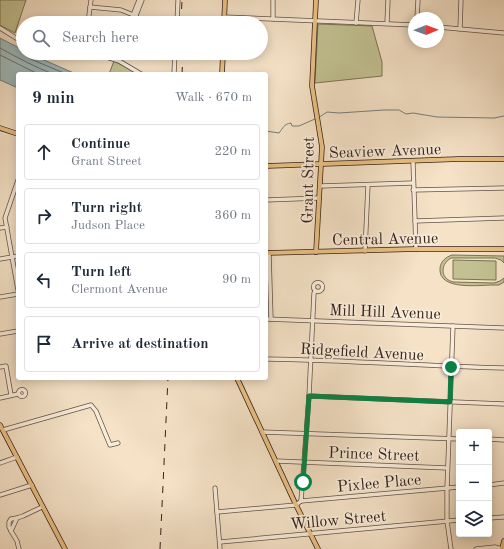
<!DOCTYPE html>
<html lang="en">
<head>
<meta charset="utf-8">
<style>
	body { margin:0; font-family:"Old Standard TT",serif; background:#f6f6f7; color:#1f2937 }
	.controls { position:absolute; right:12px; bottom:12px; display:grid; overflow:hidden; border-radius:4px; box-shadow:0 2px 10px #0003 }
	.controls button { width:36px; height:36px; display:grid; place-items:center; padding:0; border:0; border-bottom:1px solid #e0e1e3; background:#fff; color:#1f2937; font:20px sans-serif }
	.compass { position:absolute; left:408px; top:12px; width:36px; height:36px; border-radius:50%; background:#fff; box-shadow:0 2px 10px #0003; rotate:89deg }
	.stop { position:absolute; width:12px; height:12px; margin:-9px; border:3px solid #0b8043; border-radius:50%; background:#fff }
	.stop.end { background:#0b8043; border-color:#fff; box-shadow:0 1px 4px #0008 }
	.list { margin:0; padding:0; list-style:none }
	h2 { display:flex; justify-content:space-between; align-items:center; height:52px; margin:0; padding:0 16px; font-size:17px }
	h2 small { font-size:13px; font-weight:400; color:#747a83 }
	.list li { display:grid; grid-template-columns:26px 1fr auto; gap:12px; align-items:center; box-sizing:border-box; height:56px; margin:0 8px 8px; padding:0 8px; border:1px solid #e0e1e3; border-radius:4px }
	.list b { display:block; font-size:15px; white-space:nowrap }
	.list p { margin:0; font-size:13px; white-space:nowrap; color:#747a83 }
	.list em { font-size:13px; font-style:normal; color:#747a83 }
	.icon { flex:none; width:22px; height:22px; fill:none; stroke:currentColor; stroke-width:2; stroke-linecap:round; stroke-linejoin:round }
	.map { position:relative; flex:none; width:504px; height:549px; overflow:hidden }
	.search { position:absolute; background:#fff; box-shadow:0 2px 10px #0003; left:16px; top:16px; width:252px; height:44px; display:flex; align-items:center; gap:10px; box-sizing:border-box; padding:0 14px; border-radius:22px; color:#747a83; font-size:15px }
	.panel { position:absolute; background:#fff; box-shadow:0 2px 10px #0003; left:16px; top:72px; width:252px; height:308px; border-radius:4px }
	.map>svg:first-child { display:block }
	.green { fill:#c2c191; stroke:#7c7254 }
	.water { fill:#9fbcbe; stroke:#757e7b }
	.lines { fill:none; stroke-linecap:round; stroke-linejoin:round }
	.shore { stroke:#6b6f6a; stroke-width:1 }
	.stream { stroke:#757e7b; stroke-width:1 }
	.minor-casing { stroke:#665243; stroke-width:5 }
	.major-casing { stroke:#372217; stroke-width:5.5 }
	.minor { stroke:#f8ecdb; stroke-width:3.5 }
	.major { stroke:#eac184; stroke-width:4 }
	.rail { stroke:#372217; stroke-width:1; stroke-dasharray:7 7; stroke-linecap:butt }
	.route { stroke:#0b8043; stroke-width:5 }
	.labels { text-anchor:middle; stroke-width:3.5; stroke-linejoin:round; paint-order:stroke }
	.street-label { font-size:16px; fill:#372217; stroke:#f8ecdb }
</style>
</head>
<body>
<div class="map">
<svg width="504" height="549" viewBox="0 0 504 549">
	<rect width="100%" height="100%" fill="#f5e2c7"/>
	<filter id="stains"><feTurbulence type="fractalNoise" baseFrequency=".005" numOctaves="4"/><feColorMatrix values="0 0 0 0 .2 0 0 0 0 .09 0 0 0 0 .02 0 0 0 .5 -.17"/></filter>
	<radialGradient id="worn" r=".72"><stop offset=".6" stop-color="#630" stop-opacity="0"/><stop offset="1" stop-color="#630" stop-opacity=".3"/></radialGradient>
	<g class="green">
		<polygon points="0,0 26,0 15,33 0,25"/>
		<polygon points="318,24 372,26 382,62 382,76 315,83"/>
		<polygon points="114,61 139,74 109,74"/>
		<path d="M452 255 504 256V263L501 260 495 258H451C439 265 441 280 454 282L494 283 500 281 504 278V282L499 285H494C479 285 438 291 440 268 441 261 446 257 452 255Z"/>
		<polygon points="453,260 496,261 496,280 453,279"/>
	</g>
	<polygon class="water" points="0,38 23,50 23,53 28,53 76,74 18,74 18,88 0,80"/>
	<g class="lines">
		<g class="shore">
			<path d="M0 48C18 58 35 67 53 74"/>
			<polyline points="25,53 29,58 33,60 66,74"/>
			<polyline points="0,55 38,74"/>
		</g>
		<g class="stream">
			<polyline points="318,118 327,112 339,113 384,110 399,110 406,114 413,113 437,117 494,118 504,116"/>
			<path d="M266 131 279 133C283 128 284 124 291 123L292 126H299L315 119"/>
		</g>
		<g class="minor-casing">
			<g id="minor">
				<polyline points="90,7 121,10 136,16"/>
				<polyline points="224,17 414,25"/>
				<polyline points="417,18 418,0"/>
				<polyline points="273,19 273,0"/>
				<polyline points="88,23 91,0"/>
				<polyline points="130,23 139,0"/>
				<polyline points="133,23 142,0"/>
				<polyline points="177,23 178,0"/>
				<polyline points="356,23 358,0"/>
				<polyline points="387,23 388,0"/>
				<polyline points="438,27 504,33"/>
				<polyline points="0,28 16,38 23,40"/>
				<polyline points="460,29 461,0"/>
				<polyline points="94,53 119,61 141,74"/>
				<polyline points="117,60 120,53"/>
				<polyline points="174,74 175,53"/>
				<polyline points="413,162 416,249"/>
				<polyline points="18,180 5,218 18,290"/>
				<polyline points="320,186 413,183"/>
				<polyline points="413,190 504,188"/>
				<polyline points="266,200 319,198"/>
				<polyline points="415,221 504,218"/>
				<polyline points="0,228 7,227"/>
				<polyline points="365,251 368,185"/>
				<polyline points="269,253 271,319"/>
				<polyline points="0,259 18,256"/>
				<circle cx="318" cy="287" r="4.5"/>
				<polyline points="0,297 18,294"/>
				<polyline points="266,319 504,328"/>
				<polyline points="0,334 18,331"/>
				<path d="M266 359C345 360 425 366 504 368"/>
				<polyline points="0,367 6,366 11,395"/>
				<circle cx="22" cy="393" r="3.5"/>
				<polyline points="309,396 504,404"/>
				<polyline points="0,398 18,394"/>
				<polyline points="3,430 91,405 96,411 110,445 118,443"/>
				<polyline points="262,432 459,439"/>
				<polyline points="489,439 504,440"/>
				<polyline points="276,461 447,468"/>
				<polyline points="0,463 17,457"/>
				<polyline points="489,485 504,483"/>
				<polyline points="215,488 220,549"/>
				<polyline points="0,495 32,485"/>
				<polyline points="301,501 459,487"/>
				<polyline points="217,512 296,505 301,501 309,396 314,293 316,291"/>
				<polyline points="489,518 504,517"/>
				<polyline points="11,531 9,527 9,522 11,519 17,518"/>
				<polyline points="220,542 459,520"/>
				<polyline points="19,549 17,541 11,531 17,518 23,516 42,507"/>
				<polyline points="451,549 447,521 447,489 453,326"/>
				<polyline points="476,549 495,547 502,549"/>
			</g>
		</g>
		<g class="major-casing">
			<g id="major">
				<polyline points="316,0 312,86 322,147 316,252"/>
				<polyline points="224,23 225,0"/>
				<polyline points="222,74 223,53"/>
				<polyline points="0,128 18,134"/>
				<polyline points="266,166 459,159 504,159"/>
				<polyline points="266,253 416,249 504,249"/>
				<polyline points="237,378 296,505 318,549"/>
				<polyline points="0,425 65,549"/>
				<polyline points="502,549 504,541"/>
			</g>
		</g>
		<use href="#minor" class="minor"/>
		<use href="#major" class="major"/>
		<g class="rail">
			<polyline points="181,23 182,0"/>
			<polyline points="182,74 183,53"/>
			<polyline points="160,549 168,378"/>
		</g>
	</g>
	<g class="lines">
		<polyline class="route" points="303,482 309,396 450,402 451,367"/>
	</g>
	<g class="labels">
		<g class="street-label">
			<text transform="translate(385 150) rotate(-2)" y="6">Seaview Avenue</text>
			<text transform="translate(307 180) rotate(-89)" y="6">Grant Street</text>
			<text transform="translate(385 238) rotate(-1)" y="6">Central Avenue</text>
			<text transform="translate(385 311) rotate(2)" y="6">Mill Hill Avenue</text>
			<text transform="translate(362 351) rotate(3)" y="6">Ridgefield Avenue</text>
			<text transform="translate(374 453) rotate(2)" y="6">Prince Street</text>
			<text transform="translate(379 482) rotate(-5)" y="6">Pixlee Place</text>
			<text transform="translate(338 519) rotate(-5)" y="6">Willow Street</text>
		</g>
	</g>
	<rect width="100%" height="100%" filter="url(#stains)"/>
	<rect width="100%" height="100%" fill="url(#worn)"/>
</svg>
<div class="controls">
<button>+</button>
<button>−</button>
<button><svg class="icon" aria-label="layers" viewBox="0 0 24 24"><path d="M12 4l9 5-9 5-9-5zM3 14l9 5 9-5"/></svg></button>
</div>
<svg class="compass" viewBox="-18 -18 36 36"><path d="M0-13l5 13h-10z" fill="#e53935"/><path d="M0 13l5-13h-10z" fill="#747a83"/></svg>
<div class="stop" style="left:303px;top:482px"></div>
<div class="stop end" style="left:451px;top:367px"></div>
<div class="search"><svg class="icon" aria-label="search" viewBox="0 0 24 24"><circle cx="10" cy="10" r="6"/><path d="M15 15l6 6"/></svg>Search here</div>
<section class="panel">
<h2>9 min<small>Walk · 670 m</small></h2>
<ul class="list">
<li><svg class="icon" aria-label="ahead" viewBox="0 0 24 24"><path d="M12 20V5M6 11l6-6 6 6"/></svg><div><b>Continue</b><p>Grant Street</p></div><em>220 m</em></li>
<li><svg class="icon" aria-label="right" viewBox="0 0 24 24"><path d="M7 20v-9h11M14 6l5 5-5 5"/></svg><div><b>Turn right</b><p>Judson Place</p></div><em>360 m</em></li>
<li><svg class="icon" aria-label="left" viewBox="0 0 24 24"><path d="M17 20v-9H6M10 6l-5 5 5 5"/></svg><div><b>Turn left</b><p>Clermont Avenue</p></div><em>90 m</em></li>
<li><svg class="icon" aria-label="arrive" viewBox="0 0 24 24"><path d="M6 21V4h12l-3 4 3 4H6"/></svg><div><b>Arrive at destination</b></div></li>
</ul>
</section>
</div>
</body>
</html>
